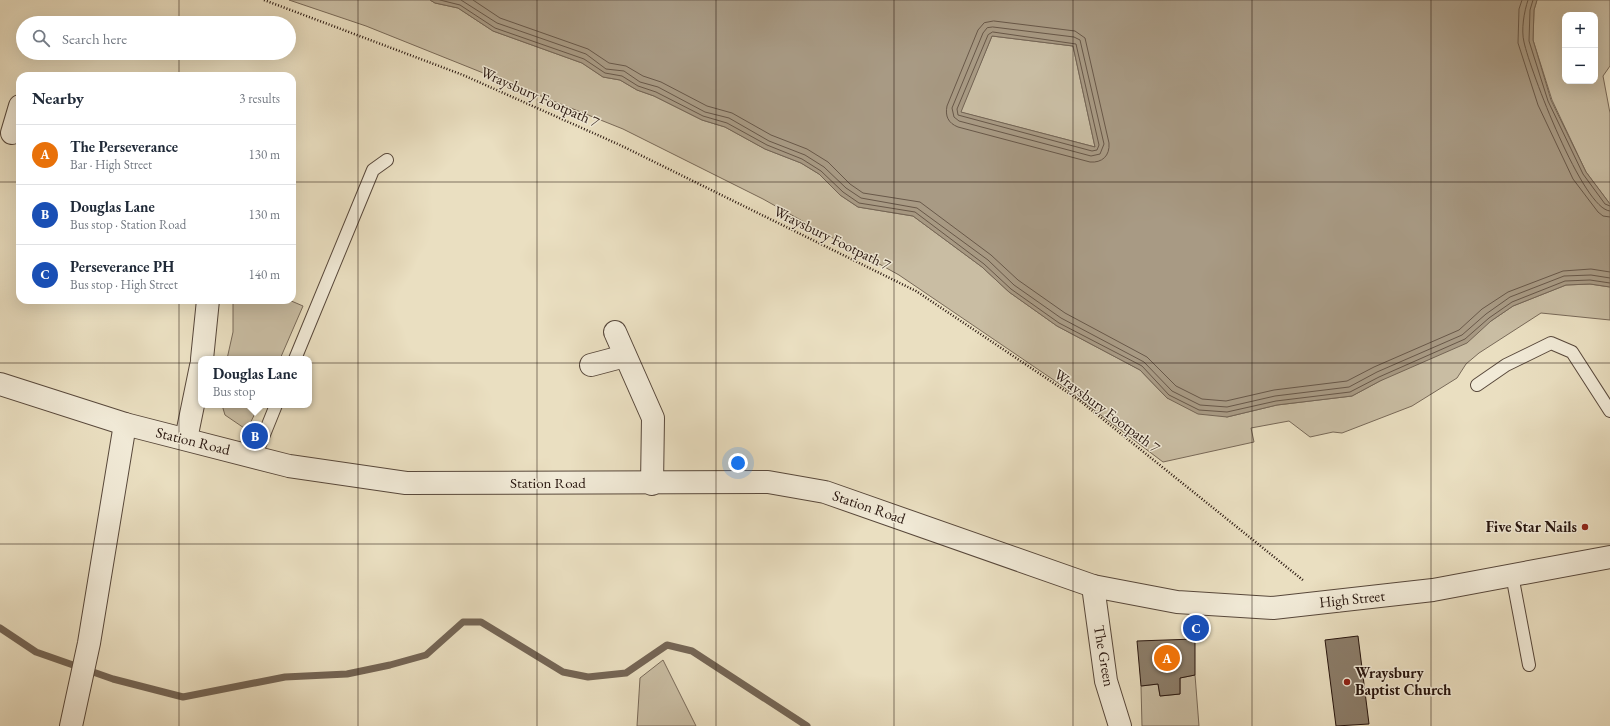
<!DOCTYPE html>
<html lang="en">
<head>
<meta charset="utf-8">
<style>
	body { margin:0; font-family:"EB Garamond",serif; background:#f6f6f7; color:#1f2937 }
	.controls { position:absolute; right:12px; top:12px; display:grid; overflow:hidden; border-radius:8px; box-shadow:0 4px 16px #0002 }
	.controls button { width:36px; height:36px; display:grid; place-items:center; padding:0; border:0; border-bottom:1px solid #e0e1e3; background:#fff; color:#1f2937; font:20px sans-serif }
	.you { position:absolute; left:738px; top:463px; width:14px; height:14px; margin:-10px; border:3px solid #fff; border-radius:50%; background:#1a73e8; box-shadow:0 0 0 6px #1a73e833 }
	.badge { display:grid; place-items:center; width:26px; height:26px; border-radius:50%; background:#7c3aed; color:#fff; font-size:13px; font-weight:700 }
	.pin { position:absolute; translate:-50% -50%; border:2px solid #fff; box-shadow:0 1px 4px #0006 }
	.popup { position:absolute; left:198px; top:356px; width:114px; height:52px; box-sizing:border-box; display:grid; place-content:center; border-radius:8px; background:#fff; filter:drop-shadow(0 1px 3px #0005); font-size:13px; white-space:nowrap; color:#747a83 }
	.popup b { font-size:15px; color:#1f2937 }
	.popup::after { content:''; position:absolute; left:50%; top:100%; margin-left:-8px; border:8px solid transparent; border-top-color:#fff }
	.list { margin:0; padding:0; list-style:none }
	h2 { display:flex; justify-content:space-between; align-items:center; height:52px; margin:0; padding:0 16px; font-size:17px }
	h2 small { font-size:13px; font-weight:400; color:#747a83 }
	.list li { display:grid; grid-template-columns:26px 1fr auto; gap:12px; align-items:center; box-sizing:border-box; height:60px; padding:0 16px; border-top:1px solid #e0e1e3 }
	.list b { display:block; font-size:15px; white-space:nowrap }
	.list p { margin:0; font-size:13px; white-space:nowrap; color:#747a83 }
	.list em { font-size:13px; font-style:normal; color:#747a83 }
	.icon { flex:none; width:22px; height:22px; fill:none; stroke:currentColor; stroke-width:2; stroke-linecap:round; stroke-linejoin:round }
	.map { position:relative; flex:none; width:1610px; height:726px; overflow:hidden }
	.search { position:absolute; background:#fff; box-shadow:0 4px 16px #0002; left:16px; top:16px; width:280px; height:44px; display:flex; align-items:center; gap:10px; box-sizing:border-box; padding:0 14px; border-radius:22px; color:#747a83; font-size:15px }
	.panel { position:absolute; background:#fff; box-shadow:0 4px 16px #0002; left:16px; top:72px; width:280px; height:232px; border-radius:12px }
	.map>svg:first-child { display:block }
	.green { fill:#c9bda3; stroke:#786958; fill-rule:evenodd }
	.water { fill:#a89a84; stroke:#746555; fill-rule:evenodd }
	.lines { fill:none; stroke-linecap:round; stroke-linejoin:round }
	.shore { stroke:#685849; stroke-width:1 }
	.stream { stroke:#746555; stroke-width:7 }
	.building { fill:#8c7e6b; stroke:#27150e }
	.service-casing { stroke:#58483b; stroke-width:14 }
	.minor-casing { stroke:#58483b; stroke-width:24 }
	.tertiary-casing { stroke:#58483b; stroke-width:24 }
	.path { stroke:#27150e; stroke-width:2.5; stroke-dasharray:1 2; stroke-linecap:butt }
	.service { stroke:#f1ead7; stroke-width:12 }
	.minor { stroke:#f1ead7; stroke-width:22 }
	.tertiary { stroke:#f1ead7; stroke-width:22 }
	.grid { fill:none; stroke:#27150e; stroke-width:1; stroke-opacity:0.55 }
	.poi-dot { fill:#8f2418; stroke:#f1ead7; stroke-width:1.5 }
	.labels { text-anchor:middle; stroke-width:3; stroke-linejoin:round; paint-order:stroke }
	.street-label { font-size:15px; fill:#27150e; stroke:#f1ead7 }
	.poi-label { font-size:15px; font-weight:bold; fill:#27150e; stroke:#f1ead7; text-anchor:end }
</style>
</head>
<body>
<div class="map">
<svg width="1610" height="726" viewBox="0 0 1610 726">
	<rect width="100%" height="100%" fill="#eadfc1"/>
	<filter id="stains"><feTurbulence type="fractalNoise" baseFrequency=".005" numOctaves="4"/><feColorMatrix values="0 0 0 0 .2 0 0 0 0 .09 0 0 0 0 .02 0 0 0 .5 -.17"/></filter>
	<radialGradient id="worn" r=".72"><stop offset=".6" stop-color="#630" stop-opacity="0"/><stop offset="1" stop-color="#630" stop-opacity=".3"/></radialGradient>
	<g class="green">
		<polygon points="289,0 430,0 435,3 458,8 493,31 582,63 603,77 620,80 637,90 654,96 702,120 725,127 765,149 801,163 819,174 840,195 858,207 913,216 982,267 1009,292 1057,326 1140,370 1167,398 1227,417 1277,405 1352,396 1491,321 1513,306 1566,285 1590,284 1610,287 1610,320 1541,313 1479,353 1466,364 1457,378 1412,406 1342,433 1333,432 1310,437 1289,421 1251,428 1254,442 1163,462 1061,385 899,275 763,199 623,129 366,26"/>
		<path d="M1537 0H1610V66L1603 76 1610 113V204L1586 172 1552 100 1533 40 1534 10ZM1565 15H1595V81H1565Z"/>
		<polygon points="992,36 1073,46 1095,147 960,112"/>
		<polygon points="233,300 289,300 303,306 280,359 227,359 233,332"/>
		<polygon points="222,405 259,405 247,430 225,415"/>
		<polygon points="663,660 696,726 637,726 640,678"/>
		<polygon points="1195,675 1199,726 1142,726 1141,686 1158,684 1160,696 1180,694 1180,678"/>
	</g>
	<path class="water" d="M430 0H1537L1534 10 1533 40 1551 100 1586 172 1610 204V287L1590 284 1566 285 1513 306 1491 321 1467 343 1380 381 1352 396 1277 405 1227 417 1198 414 1167 398 1140 370 1057 326 1009 292 982 267 913 216 858 207 840 195 819 174 801 163 765 149 725 127 702 120 654 96 637 90 620 80 603 77 582 63 493 31 458 8 435 3ZM992 36 1073 46 1095 147 961 112Z"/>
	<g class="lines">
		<g class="shore">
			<polyline points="440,0 460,5 495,28 584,59 605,73 622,76 638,86 656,92 703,116 727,123 767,145 802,159 821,171 843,192 859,203 915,212 984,264 1011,289 1059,323 1142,366 1169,395 1199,410 1227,412 1276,401 1350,392 1379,377 1465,339 1489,318 1512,302 1565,281 1590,280 1610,283"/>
			<polyline points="461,0 497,23 586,54 606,69 624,71 640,82 658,87 705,112 729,118 769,141 805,155 824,167 846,188 861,198 917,208 988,260 1014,285 1061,318 1144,362 1172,391 1200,405 1227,407 1275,396 1349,387 1377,372 1462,335 1486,314 1510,297 1564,276 1591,275 1610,278"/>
			<polyline points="473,0 500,18 588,49 609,63 626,66 643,76 661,82 707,106 732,113 771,135 807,149 828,162 850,184 863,193 920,202 991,255 1018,280 1065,313 1147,357 1176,386 1202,399 1226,401 1274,390 1347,381 1374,367 1459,330 1482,309 1508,292 1563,271 1591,269 1610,272"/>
			<polyline points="1522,0 1519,9 1518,43 1538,105 1573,179 1598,212 1603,216 1610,217"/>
			<path d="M1528 0C1524 12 1521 30 1524 42 1530 70 1583 210 1610 211"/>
			<polyline points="1533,0 1530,10 1529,41 1548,101 1583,174 1605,204 1610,206"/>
			<path d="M994 21 1075 31 1085 38 1109 143C1110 156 1102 163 1090 162L958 127C948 123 945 116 947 106L978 30 984 23Z"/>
			<polygon points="993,27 1074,37 1080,40 1104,144 1100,154 1091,156 959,121 954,117 952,108 983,33 987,28"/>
			<polygon points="993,32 1076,44 1099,145 1097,150 1092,151 958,115 957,109 988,35"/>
		</g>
		<polyline class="stream" points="0,628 36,652 113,679 183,697 285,677 347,674 390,665 426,655 463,622 481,622 563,672 588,677 626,673 667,645 692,651 807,726"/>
	</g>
	<g class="building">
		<polygon points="1358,636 1369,724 1336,726 1325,640"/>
		<polygon points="1195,639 1195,675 1180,678 1180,694 1160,696 1158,684 1141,686 1137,641"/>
	</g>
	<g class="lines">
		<g class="service-casing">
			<g id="service">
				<polyline points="295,359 373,170 387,160"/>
				<polyline points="1477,385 1506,365 1551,343 1572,352 1610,411"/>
				<polyline points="255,457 276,405"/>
				<polyline points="1512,575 1529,665"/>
			</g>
		</g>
		<g class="minor-casing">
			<g id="minor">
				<polyline points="12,133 20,106"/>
				<polyline points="615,332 653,418 652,484"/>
				<polyline points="202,359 208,300"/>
				<polyline points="591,365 625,356"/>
				<polyline points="186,439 201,366"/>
				<polyline points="1093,586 1106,681 1120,726"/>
				<polyline points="71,726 89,643 125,424"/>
			</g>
		</g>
		<g class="tertiary-casing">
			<polyline id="tertiary" points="0,384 125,424 289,466 406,483 768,482 825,492 1093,586 1177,602 1273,608 1433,590 1610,557"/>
		</g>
		<polyline class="path" points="264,0 463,75 620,145 916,291 1079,400 1304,581"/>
		<use href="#service" class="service"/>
		<use href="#minor" class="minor"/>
		<use href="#tertiary" class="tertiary"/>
	</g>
	<path class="grid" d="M179 0V23M358 0V726M537 0V726M716 0V726M894 0V726M1073 0V726M1252 0V726M1431 0V726M179 53V76M0 182H20M292 182H1610M179 300V726M0 363H1610M0 544H1610"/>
	<g class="poi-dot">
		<circle cx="1585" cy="527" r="4"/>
		<circle cx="1347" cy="682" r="4"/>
	</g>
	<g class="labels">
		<g class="street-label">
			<text transform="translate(540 97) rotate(24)" y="5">Wraysbury Footpath 7</text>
			<text transform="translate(832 238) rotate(26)" y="5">Wraysbury Footpath 7</text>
			<text transform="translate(1107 411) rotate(37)" y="5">Wraysbury Footpath 7</text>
			<text transform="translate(193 441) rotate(14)" y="5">Station Road</text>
			<text x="548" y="488">Station Road</text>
			<text transform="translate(869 507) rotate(19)" y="5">Station Road</text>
			<text transform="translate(1352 599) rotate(-6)" y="5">High Street</text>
			<text transform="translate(1104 656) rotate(80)" y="5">The Green</text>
		</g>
		<g class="poi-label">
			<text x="1577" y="532">Five Star Nails</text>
			<text x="1355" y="678" text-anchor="start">Wraysbury<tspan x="1355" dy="17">Baptist Church</tspan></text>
		</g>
	</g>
	<rect width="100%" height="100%" filter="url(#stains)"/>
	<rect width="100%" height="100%" fill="url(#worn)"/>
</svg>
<div class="controls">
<button>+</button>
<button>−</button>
</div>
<div class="you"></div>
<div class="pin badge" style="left:1167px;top:658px;background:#e8710a">A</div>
<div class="pin badge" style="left:255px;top:436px;background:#1a4fb4">B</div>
<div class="popup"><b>Douglas Lane</b>Bus stop</div>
<div class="pin badge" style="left:1196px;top:628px;background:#1a4fb4">C</div>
<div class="search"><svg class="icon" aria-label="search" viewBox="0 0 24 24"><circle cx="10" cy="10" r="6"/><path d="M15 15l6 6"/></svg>Search here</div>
<section class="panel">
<h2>Nearby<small>3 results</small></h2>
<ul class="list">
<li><span class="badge" style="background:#e8710a">A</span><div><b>The Perseverance</b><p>Bar · High Street</p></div><em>130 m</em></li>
<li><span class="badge" style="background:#1a4fb4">B</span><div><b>Douglas Lane</b><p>Bus stop · Station Road</p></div><em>130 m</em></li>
<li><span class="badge" style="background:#1a4fb4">C</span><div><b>Perseverance PH</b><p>Bus stop · High Street</p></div><em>140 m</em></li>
</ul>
</section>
</div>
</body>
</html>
